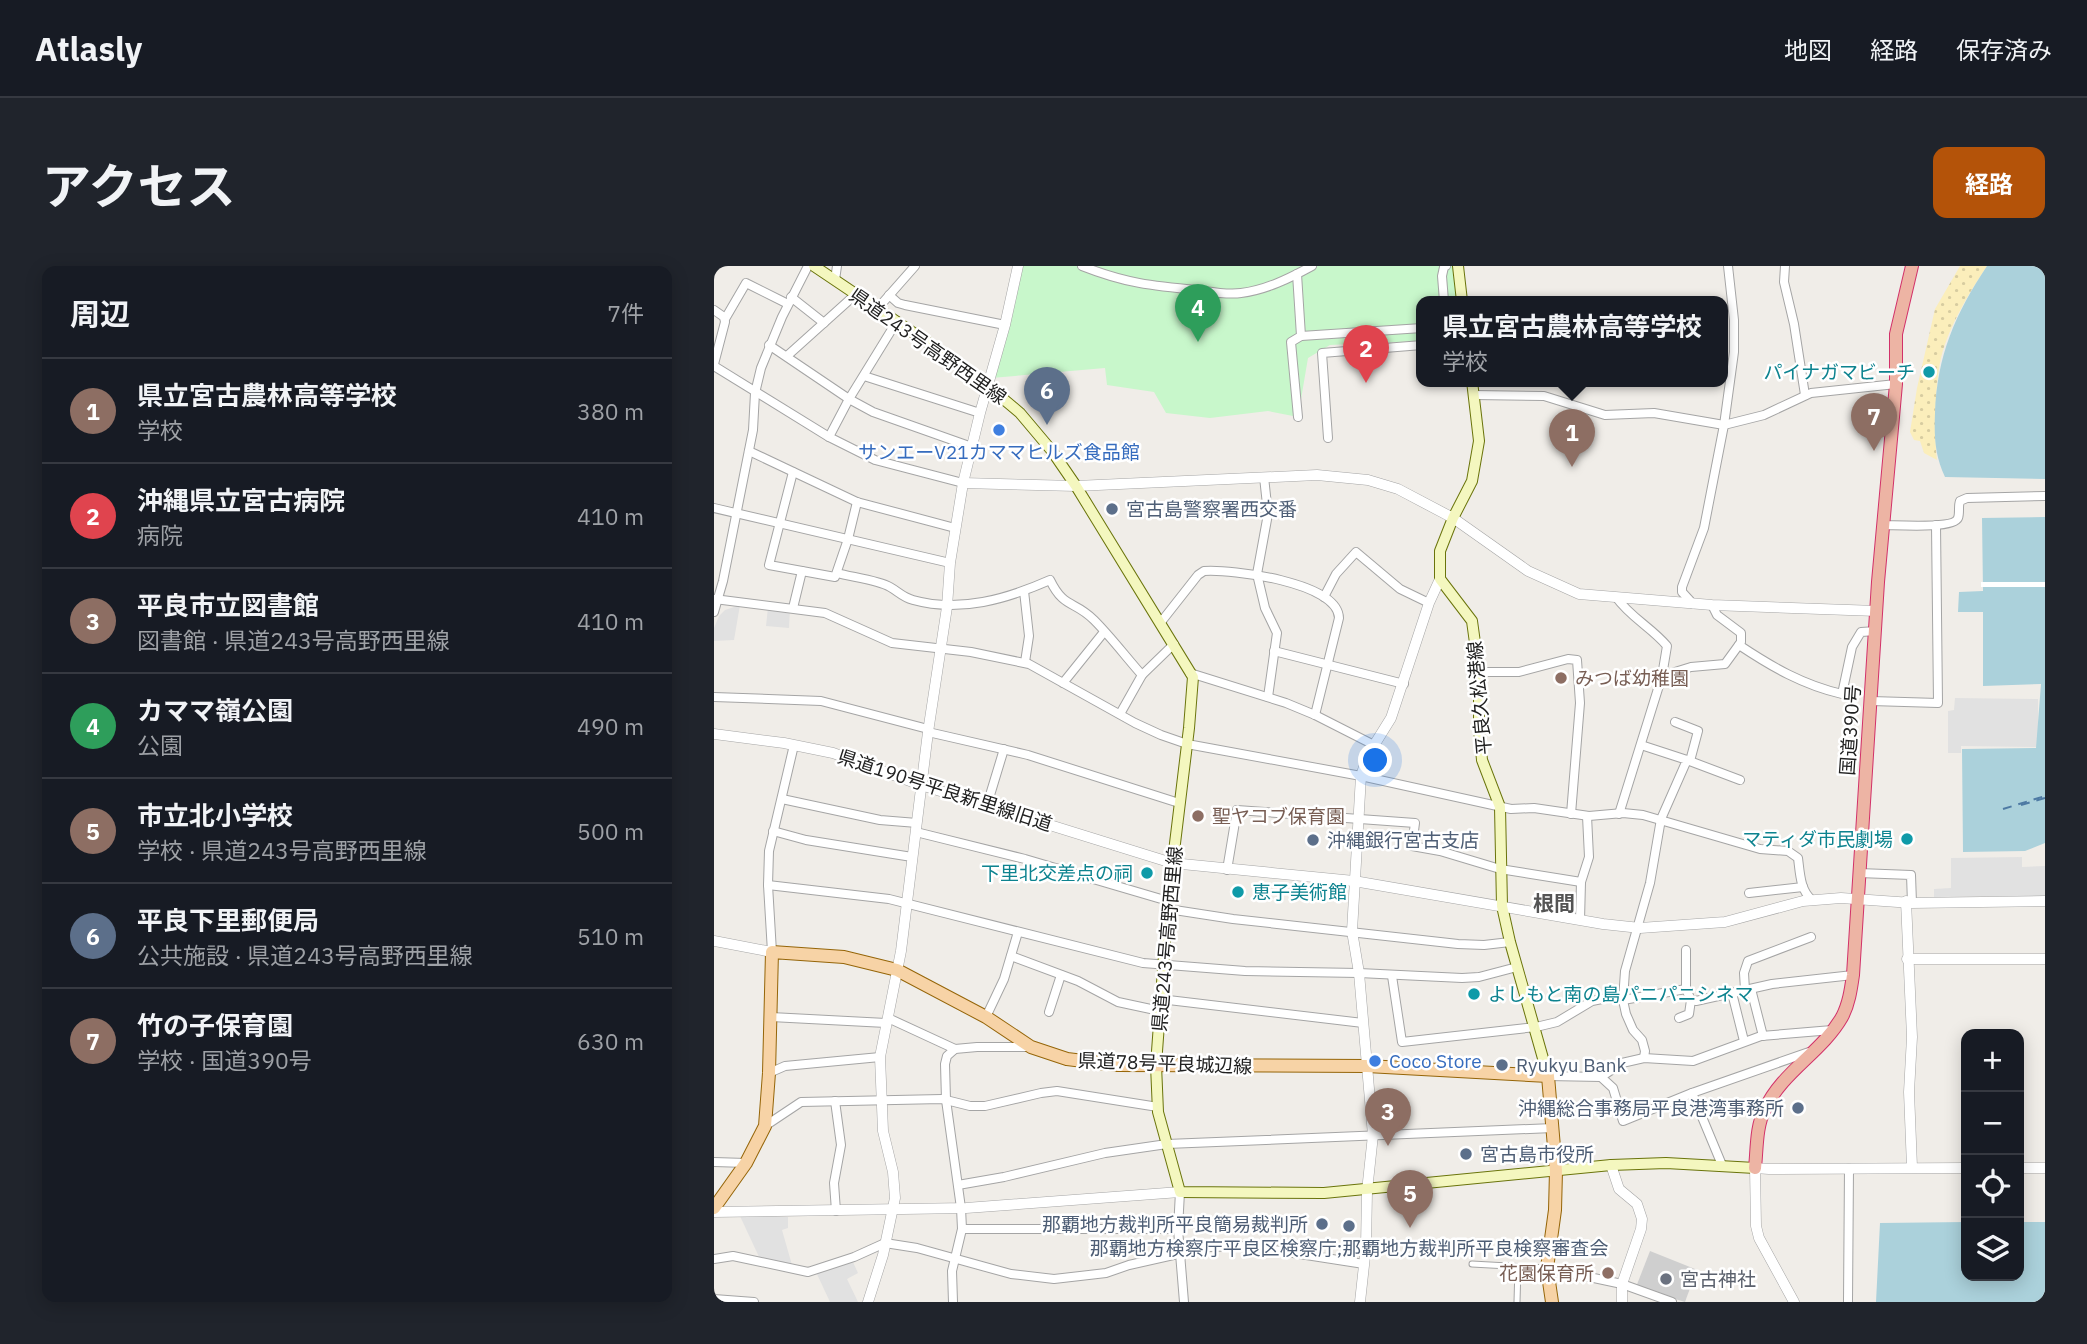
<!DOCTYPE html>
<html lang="ja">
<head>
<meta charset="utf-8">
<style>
	body { margin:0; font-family:"IBM Plex Sans","Noto Sans JP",sans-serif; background:#20242c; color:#f1f3f6 }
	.controls { position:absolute; right:21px; bottom:21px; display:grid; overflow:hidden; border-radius:14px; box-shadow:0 4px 18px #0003 }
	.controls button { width:63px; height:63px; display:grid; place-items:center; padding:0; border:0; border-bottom:2px solid #363941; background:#171b24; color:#f1f3f6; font:35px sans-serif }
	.you { position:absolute; left:662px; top:495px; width:24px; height:24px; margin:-18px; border:5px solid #fff; border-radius:50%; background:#1a73e8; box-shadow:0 0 0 10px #1a73e833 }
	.badge { display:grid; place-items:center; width:46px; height:46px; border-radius:50%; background:#b45309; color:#fff; font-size:23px; font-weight:700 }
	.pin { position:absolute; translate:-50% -58px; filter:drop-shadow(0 2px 4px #0008) }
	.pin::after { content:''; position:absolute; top:37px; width:24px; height:21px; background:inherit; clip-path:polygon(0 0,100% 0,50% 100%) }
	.popup { position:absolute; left:702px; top:30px; width:312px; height:91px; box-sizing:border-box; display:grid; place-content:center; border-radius:14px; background:#171b24; filter:drop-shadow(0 2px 5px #0005); font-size:23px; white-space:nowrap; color:#9ea1a6 }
	.popup b { font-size:26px; color:#f1f3f6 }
	.popup::after { content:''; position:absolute; left:50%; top:100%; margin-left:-14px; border:14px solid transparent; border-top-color:#171b24 }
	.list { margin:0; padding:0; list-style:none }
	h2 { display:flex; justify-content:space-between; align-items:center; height:91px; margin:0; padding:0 28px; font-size:30px }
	h2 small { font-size:23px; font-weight:400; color:#9ea1a6 }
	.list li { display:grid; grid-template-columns:46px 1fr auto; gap:21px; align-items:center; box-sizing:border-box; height:105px; padding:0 28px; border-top:2px solid #363941 }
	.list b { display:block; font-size:26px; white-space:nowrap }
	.list p { margin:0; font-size:23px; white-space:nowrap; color:#9ea1a6 }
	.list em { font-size:23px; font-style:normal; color:#9ea1a6 }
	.icon { flex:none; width:38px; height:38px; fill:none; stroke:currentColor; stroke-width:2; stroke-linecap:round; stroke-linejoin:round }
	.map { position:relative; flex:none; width:1331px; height:1036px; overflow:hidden; border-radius:14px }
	header { display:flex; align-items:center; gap:42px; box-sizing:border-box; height:98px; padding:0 35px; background:#171b24; border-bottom:2px solid #363941 }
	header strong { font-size:33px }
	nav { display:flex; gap:38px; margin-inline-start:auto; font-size:24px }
	.intro { display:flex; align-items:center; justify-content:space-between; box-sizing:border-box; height:168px; padding:0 42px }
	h1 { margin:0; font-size:49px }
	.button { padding:18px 32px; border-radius:14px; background:#b45309; color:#fff; font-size:24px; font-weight:700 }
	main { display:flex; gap:42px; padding:0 42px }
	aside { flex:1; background:#171b24; border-radius:14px; box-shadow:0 4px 18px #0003 }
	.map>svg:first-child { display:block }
	.religious { fill:#cfcfcf }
	.sand { fill:url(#sand-dots) }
	.park { fill:#c8f7cb }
	.parking { fill:#e1e1e1 }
	.water { fill:#abd1db }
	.pier { fill:#fff }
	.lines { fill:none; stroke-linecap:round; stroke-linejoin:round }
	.ferry { stroke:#4e7aa4; stroke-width:2; stroke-dasharray:9 7; stroke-linecap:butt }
	.pedestrian-casing { stroke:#a5a5a5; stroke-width:7 }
	.minor-casing { stroke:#a5a5a5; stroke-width:10 }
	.tertiary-casing { stroke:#a5a5a5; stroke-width:11 }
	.secondary-casing { stroke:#6a740b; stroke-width:12 }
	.primary-casing { stroke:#956508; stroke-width:14 }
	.trunk-casing { stroke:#d23169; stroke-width:14 }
	.pedestrian { stroke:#fff; stroke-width:5 }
	.minor { stroke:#fff; stroke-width:8 }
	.tertiary { stroke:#fff; stroke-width:10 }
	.secondary { stroke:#f4f7bf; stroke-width:10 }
	.primary { stroke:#f7d3a6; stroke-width:12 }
	.trunk { stroke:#edb4a4; stroke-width:12 }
	.culture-dot { fill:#0f9aa8; stroke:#fff; stroke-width:2.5 }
	.shop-dot { fill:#3f7fe0; stroke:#fff; stroke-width:2.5 }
	.service-dot { fill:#5c6f8a; stroke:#fff; stroke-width:2.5 }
	.education-dot { fill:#8d6e63; stroke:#fff; stroke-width:2.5 }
	.worship-dot { fill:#6b7280; stroke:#fff; stroke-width:2.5 }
	.labels { text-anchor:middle; stroke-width:5; stroke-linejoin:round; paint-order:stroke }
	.street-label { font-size:19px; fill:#212121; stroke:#fff }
	.culture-label { font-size:19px; fill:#0d838f; stroke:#fff; text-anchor:end }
	.shop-label { font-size:19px; fill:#366cbe; stroke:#fff }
	.service-label { font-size:19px; fill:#4e5e75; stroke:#fff; text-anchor:start }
	.education-label { font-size:19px; fill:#785e54; stroke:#fff; text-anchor:start }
	.worship-label { font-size:19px; fill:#5b616d; stroke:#fff; text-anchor:start }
	.neighbourhood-label { font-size:21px; font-weight:bold; fill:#545454; stroke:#fff }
</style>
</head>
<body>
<header>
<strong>Atlasly</strong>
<nav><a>地図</a><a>経路</a><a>保存済み</a></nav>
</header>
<div class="intro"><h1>アクセス</h1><a class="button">経路</a></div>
<main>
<aside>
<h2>周辺<small>7件</small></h2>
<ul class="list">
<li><span class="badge" style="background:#8d6e63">1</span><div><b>県立宮古農林高等学校</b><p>学校</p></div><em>380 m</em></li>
<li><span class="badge" style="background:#e0444e">2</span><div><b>沖縄県立宮古病院</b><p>病院</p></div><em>410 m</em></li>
<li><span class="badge" style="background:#8d6e63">3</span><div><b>平良市立図書館</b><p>図書館 · 県道243号高野西里線</p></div><em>410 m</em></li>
<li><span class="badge" style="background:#2e9e5b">4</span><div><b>カママ嶺公園</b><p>公園</p></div><em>490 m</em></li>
<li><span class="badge" style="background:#8d6e63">5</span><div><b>市立北小学校</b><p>学校 · 県道243号高野西里線</p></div><em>500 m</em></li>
<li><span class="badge" style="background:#5c6f8a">6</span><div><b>平良下里郵便局</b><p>公共施設 · 県道243号高野西里線</p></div><em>510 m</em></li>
<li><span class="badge" style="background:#8d6e63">7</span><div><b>竹の子保育園</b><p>学校 · 国道390号</p></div><em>630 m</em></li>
</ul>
</aside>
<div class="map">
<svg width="1331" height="1036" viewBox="0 0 1331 1036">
	<defs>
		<pattern id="sand-dots" width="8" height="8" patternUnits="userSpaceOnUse" patternTransform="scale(1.75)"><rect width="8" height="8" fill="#fbeebb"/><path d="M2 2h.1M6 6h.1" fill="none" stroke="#d7cca0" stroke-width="1.8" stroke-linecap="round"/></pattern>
	</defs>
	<rect width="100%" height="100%" fill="#f0ede8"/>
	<polygon class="religious" points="936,985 981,1003 982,1006 971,1036 922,1021"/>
	<path class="sand" d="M1246 0H1273C1255 27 1235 60 1227 92 1221 118 1220 167 1223 194L1210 187 1206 175 1200 174 1196 166 1203 122 1221 43Z"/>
	<polygon class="park" points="300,0 744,0 746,35 708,35 707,75 616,79 594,92 584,151 554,145 496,152 452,147 440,126 393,119 391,102 277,112"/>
	<g class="parking">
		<polygon points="26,339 20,374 0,375 0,362 5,350 11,344"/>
		<polygon points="54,341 76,343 75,362 52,360"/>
		<polygon points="1241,432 1324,433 1324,481 1247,480 1247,487 1234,487 1234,445 1240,444"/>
		<polygon points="1308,591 1308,601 1331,600 1331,630 1220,631 1220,623 1237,622 1237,592"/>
		<polygon points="25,948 74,951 74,962 68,964 78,999 46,993"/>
		<polygon points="138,994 144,1007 133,1013 144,1036 116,1036 102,1006"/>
	</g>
	<g class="water">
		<path d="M1273 0H1331V213L1231 211C1221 190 1220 171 1221 147 1223 90 1241 48 1273 0Z"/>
		<polygon points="1331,251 1331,577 1311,585 1249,586 1248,483 1322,482 1327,418 1269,420 1269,346 1244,346 1245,326 1269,325 1268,252"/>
		<polygon points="1252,956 1252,1010 1305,1010 1305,956 1331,956 1331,1036 1162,1036 1166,957"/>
	</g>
	<rect class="pier" x="1267" y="316" width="64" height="5"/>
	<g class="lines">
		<g class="ferry">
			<polyline points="1307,539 1331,532"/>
			<polyline points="1289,543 1331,530"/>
		</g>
		<g class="pedestrian-casing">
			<g id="pedestrian">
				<polyline points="758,998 833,1002"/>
				<polyline points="803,1036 804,1001"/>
			</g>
		</g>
		<g class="minor-casing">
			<g id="minor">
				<path d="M368 0C411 17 438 20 484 24 498 26 513 29 527 27 552 24 576 12 598 0"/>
				<polyline points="1071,0 1070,16 1080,58 1091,129"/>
				<polyline points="583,8 587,70 577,76 584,151"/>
				<polyline points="121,14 123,0"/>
				<polyline points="175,29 184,37 191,39 291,59"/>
				<polyline points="77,31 110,57"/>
				<polyline points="730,35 728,10 730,1 732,0"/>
				<polyline points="164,42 201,0"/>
				<polyline points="0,44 10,51 11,56 0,98"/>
				<polyline points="11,53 32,17 74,38"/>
				<polyline points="587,70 708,62"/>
				<polyline points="55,79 135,133 159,146 258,181"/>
				<polyline points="73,90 142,28"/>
				<polyline points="0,100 115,171 161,194 249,217"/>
				<polyline points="150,110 266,147"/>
				<polyline points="760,129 830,130 891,149 940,147 1010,159 1050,149 1097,127 1182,118"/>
				<polyline points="115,171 135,133 183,55"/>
				<polyline points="614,172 608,87 708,79"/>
				<polyline points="35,185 143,236 241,262"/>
				<polyline points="79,206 55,299 121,311 134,273 143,236"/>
				<polyline points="550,211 554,248 543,308 551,342 563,367 554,431"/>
				<polyline points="0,242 236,297"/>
				<path d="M1170 259C1182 259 1240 263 1244 252 1246 247 1244 240 1246 235L1253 232 1331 230"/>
				<path d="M123 307C137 311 164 314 176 321 185 326 188 331 199 334 246 347 293 333 336 314 350 343 360 334 380 354 397 371 412 391 428 409"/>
				<polyline points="310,325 315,370 311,396"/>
				<polyline points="610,331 622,308 642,286 686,323 715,337"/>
				<path d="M902 331C916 351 938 362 953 380L948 410"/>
				<path d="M0 333 111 347 178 377 257 386 315 398 421 457 447 469 473 478 647 510 797 543 820 542 875 550 909 547 929 549 1046 583 1074 585 1084 592C1086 607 1086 624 1098 634"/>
				<polyline points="979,338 968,326 968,321 990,262 1010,159 1020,86 1020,54 1014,0"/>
				<polyline points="79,342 88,305"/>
				<polyline points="0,346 9,315 39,164 41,127 47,102 68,51 94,0"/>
				<path d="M447 356 484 309 490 305C517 303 624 316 625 352L601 449"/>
				<path d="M1025 379C1058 401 1089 419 1128 428L1138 381 1147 366 1162 365"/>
				<polyline points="560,385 690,418"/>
				<polyline points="765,406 805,406 854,393 863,394 866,437 857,548"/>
				<polyline points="476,407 572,437 601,449 660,479"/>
				<polyline points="349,417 390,366"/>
				<polyline points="0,431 107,435 214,463"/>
				<polyline points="1157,435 1224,437 1222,259"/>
				<polyline points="406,448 428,409 460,378"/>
				<polyline points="961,456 984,465 976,495"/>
				<polyline points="214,466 314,489 465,537"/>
				<polyline points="927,479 973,494 947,553 936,617 911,705 909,734 912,748 919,764 928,774 931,785 930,792"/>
				<polyline points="973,494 1026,514"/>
				<polyline points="68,533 166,554 203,557"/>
				<polyline points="273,539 290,483"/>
				<polyline points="905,548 948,410 977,401 1011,398 1027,376 1027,367 1003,349 998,339"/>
				<polyline points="59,565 92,574 198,591"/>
				<polyline points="202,566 311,593 454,635"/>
				<polyline points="513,604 523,544 701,557 698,580 726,585 786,603 867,616"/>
				<polyline points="1145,607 1197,609 1198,637"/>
				<polyline points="54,619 175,633 429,697 531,705 645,707 748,712 765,711 803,701"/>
				<polyline points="1035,627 1089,621"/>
				<polyline points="454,643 519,653 744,678 770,679 796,676"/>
				<polyline points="866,654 867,616 875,591 873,550"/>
				<polyline points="972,684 972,723 977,734 982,735 1058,718 1139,709"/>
				<polyline points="58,686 54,619 55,585 80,479"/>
				<polyline points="297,690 364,715 404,736 446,745"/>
				<polyline points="678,710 688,776 822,761 843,756 878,735 893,732 909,734 972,723"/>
				<polyline points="1037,723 1049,770"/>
				<polyline points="1031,724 1030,707 1034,695 1097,671"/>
				<polyline points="1018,727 1030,775"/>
				<polyline points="446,733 649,757"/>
				<polyline points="335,746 347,709"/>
				<polyline points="57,751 172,757"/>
				<polyline points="272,751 290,713 304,666"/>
				<polyline points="174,752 241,783"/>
				<polyline points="965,752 975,748 977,734"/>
				<polyline points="55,807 71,800 166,791"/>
				<polyline points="834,810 887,811 908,797 930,792 979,795 1047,770 1118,764"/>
				<polyline points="887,811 899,822 909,855 978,827 1095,786"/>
				<polyline points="978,827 1008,899"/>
				<polyline points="121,835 127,879 120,917 122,945"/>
				<polyline points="51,860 87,836 228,833 256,840 271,840 327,827 343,825 444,841"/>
				<polyline points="0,896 32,897"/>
				<polyline points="244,919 290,911 391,887 453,878 839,862"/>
				<polyline points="466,926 464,963 470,1036"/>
				<polyline points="248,963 464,963"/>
				<polyline points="0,993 19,990 94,1006 140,991 171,977 203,982 297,1008 340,1013 392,1007 415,999 495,981 534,980 650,998"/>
				<polyline points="833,1002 908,1018 958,1036"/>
				<polyline points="0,1033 40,1036"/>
				<polyline points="239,1036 238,1005 248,963 247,942 232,834 231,798 233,790 241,783 263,781 317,781"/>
				<polyline points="1134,1036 1135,902"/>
			</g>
		</g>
		<g class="tertiary-casing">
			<g id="tertiary">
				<polyline points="249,217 362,220 603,209 654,214 684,223 739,252 814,305 865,328 998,339 1163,345"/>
				<polyline points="0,468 70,477 119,487 207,519 458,597 640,615 889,658 926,662 1011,656 1089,635 1127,632 1198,637 1331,635"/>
				<polyline points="1192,635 1198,771 1195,826 1198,901"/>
				<polyline points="0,675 58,686"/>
				<polyline points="1193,693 1331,693"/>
				<polyline points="897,899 905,923 923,938 928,953 927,963 908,1018 908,1036"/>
				<polyline points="1305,902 1331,902"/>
				<polyline points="0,946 252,942 466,926"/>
				<polyline points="154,1036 169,989 181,932 179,906 169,865 166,791 187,685 214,466 233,341 236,297 249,217 266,147 291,59 304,0"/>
				<polyline points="646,1036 652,981 653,925 659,869 645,707 638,665 647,510 654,489 677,452 715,337 726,313"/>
				<polyline points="1080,1036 1045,972 1042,960 1041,902 1055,903 1252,902"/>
			</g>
		</g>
		<g class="secondary-casing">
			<g id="secondary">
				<polyline points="100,0 256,105 306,147 338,185 362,220 479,411 475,462 454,635 442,799 444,846 466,926 610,927 897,899 952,897 1041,902"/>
				<polyline points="744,0 748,35"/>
				<polyline points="758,115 765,175 758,215 739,252 726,285 726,313 758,355 765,406 765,463 768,494 786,541 788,640 796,676 834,810"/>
			</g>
		</g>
		<g class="primary-casing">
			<polyline id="primary" points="0,942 32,897 51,860 55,807 58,686 130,691 183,704 272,751 317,781 353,793 402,799 653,800 834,810 842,905 841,944 833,1002 838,1036"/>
		</g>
		<g class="trunk-casing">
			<path id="trunk" d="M1041 902C1043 883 1042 860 1051 843 1068 806 1108 786 1128 751 1135 738 1137 723 1139 709L1164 316 1182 118V68L1198 0"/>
		</g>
		<use href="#pedestrian" class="pedestrian"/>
		<use href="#minor" class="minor"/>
		<use href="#tertiary" class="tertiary"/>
		<use href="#secondary" class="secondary"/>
		<use href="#primary" class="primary"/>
		<use href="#trunk" class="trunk"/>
	</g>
	<g class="culture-dot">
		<circle cx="1215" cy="106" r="7"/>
		<circle cx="1193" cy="573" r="7"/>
		<circle cx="433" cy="607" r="7"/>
		<circle cx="524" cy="626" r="7"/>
		<circle cx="760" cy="728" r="7"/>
	</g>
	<g class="shop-dot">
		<circle cx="285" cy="164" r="7"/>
		<circle cx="661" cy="795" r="7"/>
	</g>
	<g class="service-dot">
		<circle cx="398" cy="243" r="7"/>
		<circle cx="599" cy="574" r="7"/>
		<circle cx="788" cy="799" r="7"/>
		<circle cx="1084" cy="842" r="7"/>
		<circle cx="752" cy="888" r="7"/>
		<circle cx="608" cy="958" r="7"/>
		<circle cx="635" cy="960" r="7"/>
	</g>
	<g class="education-dot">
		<circle cx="847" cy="412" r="7"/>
		<circle cx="484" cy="550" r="7"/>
		<circle cx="894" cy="1007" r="7"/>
	</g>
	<circle class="worship-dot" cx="952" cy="1013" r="7"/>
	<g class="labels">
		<g class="street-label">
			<text transform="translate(214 80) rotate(35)" y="7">県道243号高野西里線</text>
			<text transform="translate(765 432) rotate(-95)" y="7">平良久松港線</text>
			<text transform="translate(1136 464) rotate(-86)" y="7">国道390号</text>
			<text transform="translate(231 524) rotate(18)" y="7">県道190号平良新里線旧道</text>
			<text transform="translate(453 673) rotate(-85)" y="7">県道243号高野西里線</text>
			<text transform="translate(451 797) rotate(2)" y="7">県道78号平良城辺線</text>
		</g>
		<g class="culture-label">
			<text x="1201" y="113">パイナガマビーチ</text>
			<text x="1179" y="580">マティダ市民劇場</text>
			<text x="419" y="614">下里北交差点の祠</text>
			<text x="538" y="633" text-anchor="start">恵子美術館</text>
			<text x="774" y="735" text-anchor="start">よしもと南の島パニパニシネマ</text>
		</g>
		<g class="shop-label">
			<text x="285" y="193">サンエーV21カママヒルズ食品館</text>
			<text x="675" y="802" text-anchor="start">Coco Store</text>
		</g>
		<g class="service-label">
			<text x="412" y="250">宮古島警察署西交番</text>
			<text x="613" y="581">沖縄銀行宮古支店</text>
			<text x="802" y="806">Ryukyu Bank</text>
			<text x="1070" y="849" text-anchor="end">沖縄総合事務局平良港湾事務所</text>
			<text x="766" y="895">宮古島市役所</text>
			<text x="594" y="965" text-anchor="end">那覇地方裁判所平良簡易裁判所</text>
			<text x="635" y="989" text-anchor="middle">那覇地方検察庁平良区検察庁;那覇地方裁判所平良検察審査会</text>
		</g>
		<g class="education-label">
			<text x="861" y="419">みつば幼稚園</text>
			<text x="498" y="557">聖ヤコブ保育園</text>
			<text x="880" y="1014" text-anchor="end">花園保育所</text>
		</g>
		<g class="worship-label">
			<text x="966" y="1020">宮古神社</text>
		</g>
		<g class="neighbourhood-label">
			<text x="840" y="645">根間</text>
		</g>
	</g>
</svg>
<div class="controls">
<button>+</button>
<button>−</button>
<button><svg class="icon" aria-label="locate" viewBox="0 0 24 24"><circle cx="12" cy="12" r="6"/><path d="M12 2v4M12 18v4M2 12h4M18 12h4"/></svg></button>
<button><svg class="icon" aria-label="layers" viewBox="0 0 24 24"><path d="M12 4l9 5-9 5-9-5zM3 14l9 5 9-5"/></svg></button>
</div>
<div class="you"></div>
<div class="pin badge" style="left:858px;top:201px;background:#8d6e63">1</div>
<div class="popup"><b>県立宮古農林高等学校</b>学校</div>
<div class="pin badge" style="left:652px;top:117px;background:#e0444e">2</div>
<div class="pin badge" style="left:674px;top:880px;background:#8d6e63">3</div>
<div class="pin badge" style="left:484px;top:76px;background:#2e9e5b">4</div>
<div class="pin badge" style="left:696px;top:962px;background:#8d6e63">5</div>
<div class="pin badge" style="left:333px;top:159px;background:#5c6f8a">6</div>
<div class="pin badge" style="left:1160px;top:185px;background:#8d6e63">7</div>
</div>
</main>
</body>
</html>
